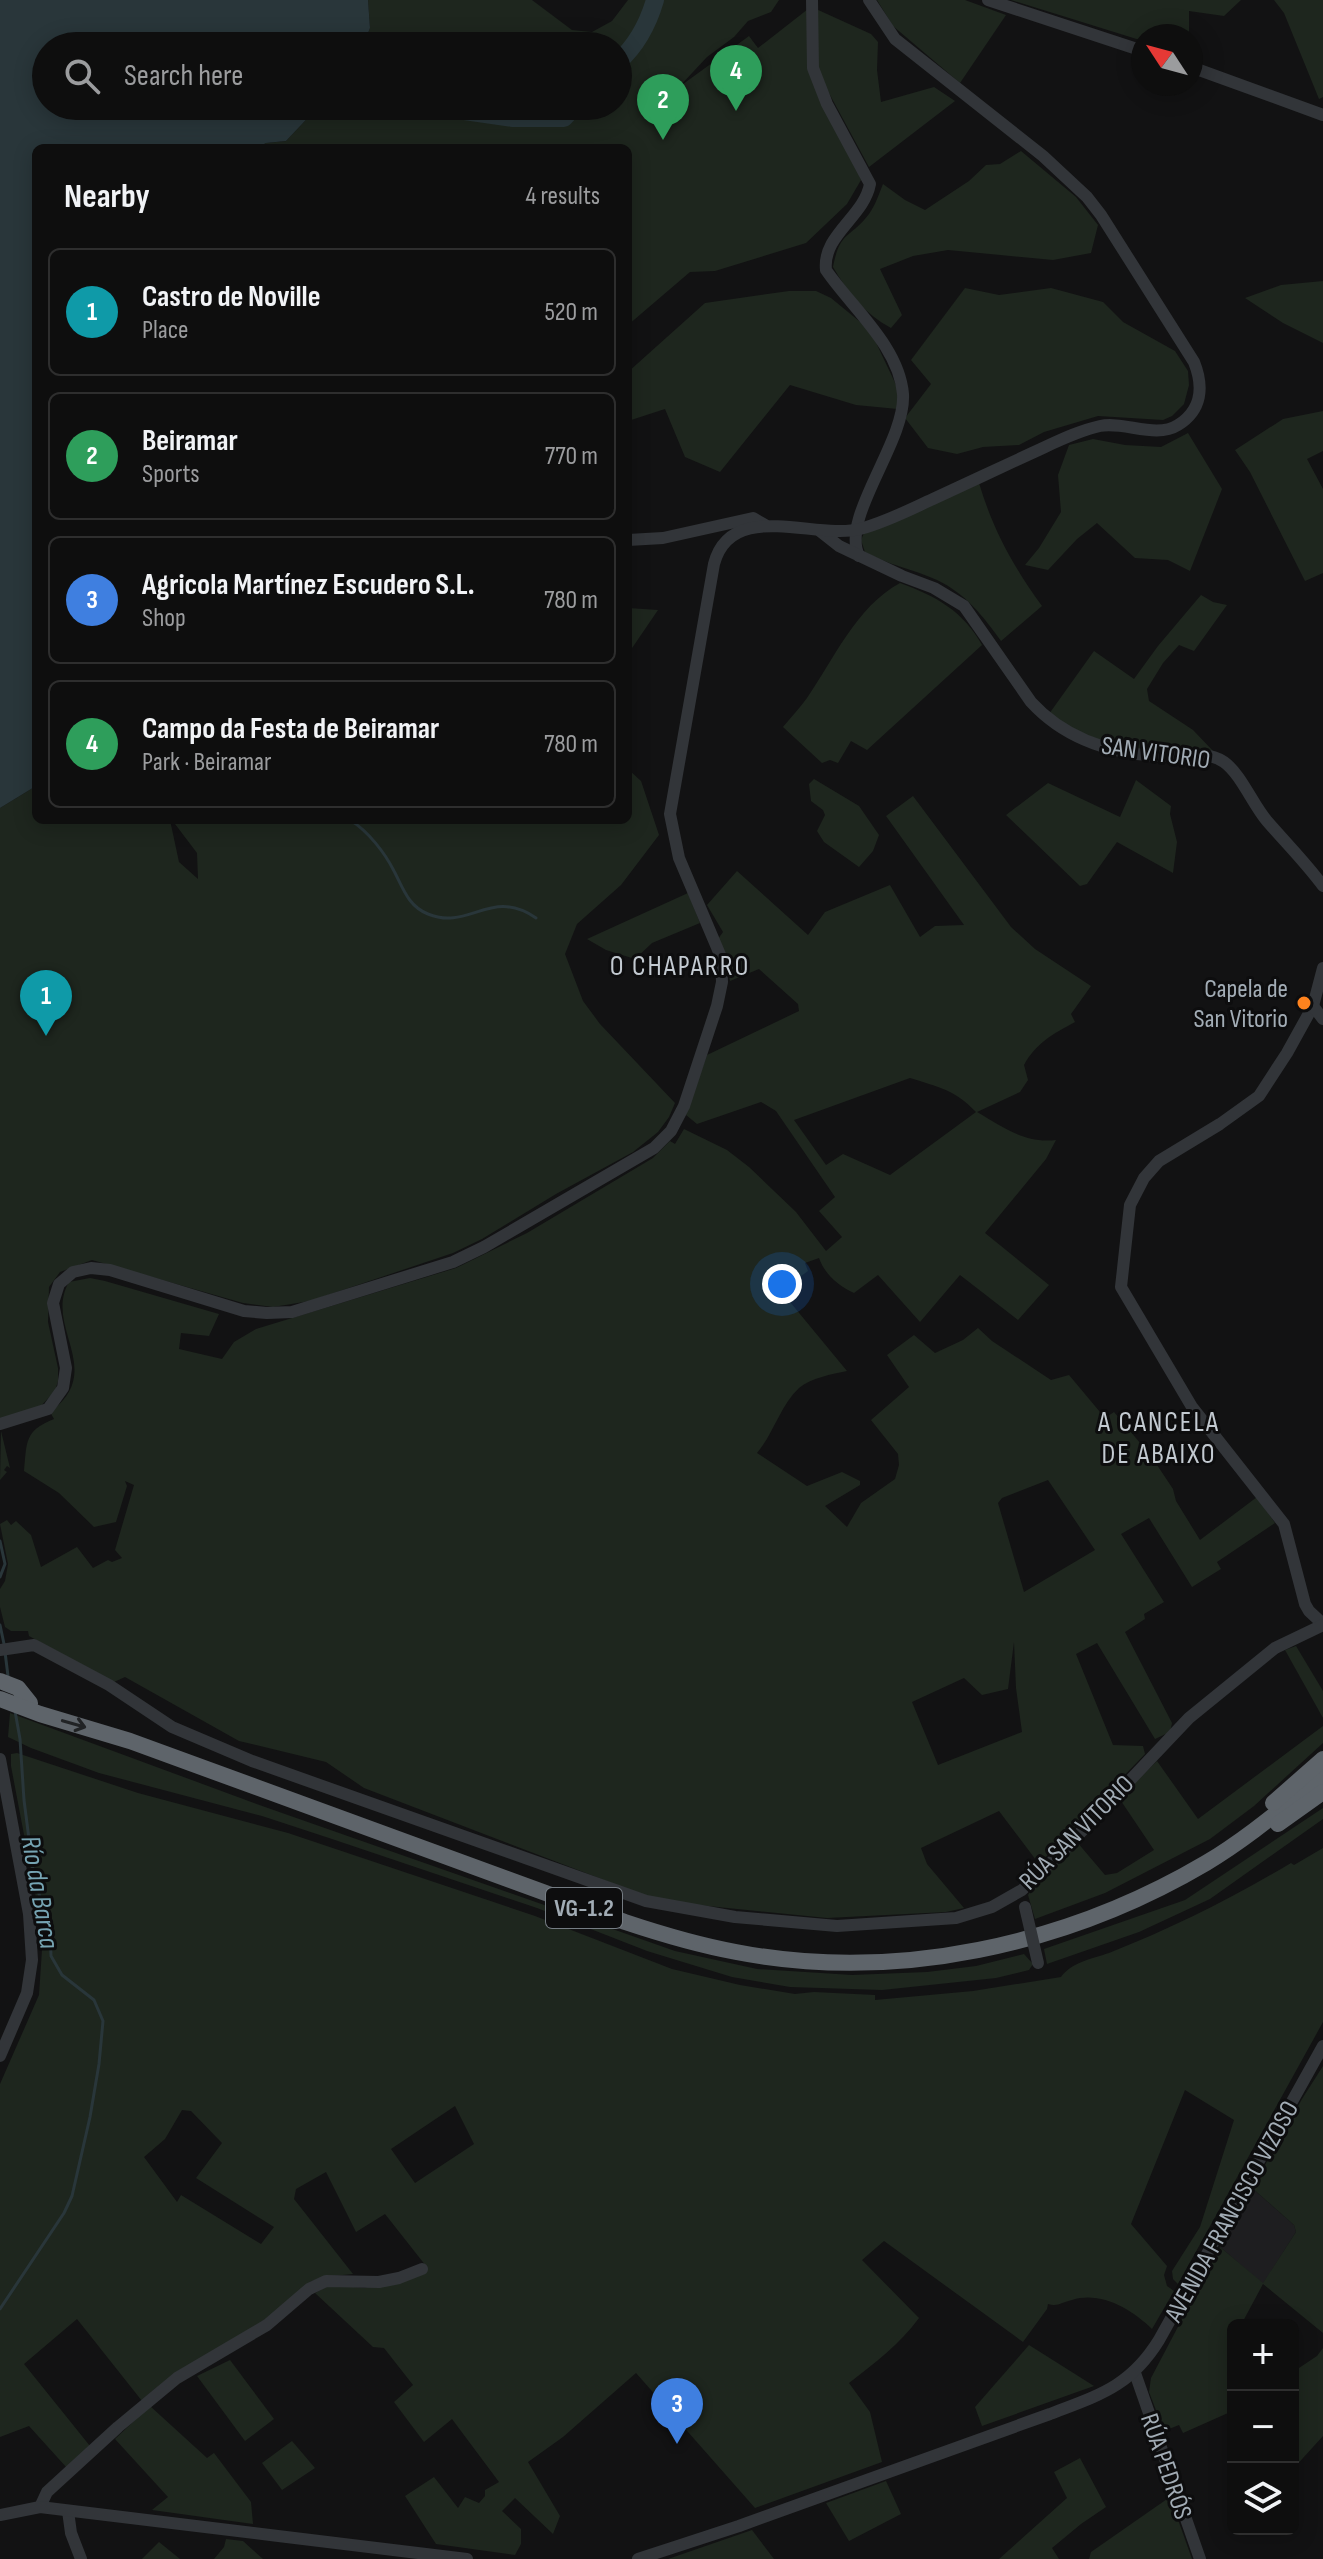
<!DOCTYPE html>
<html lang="en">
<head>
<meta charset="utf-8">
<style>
	body { margin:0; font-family:"Sofia Sans Condensed",sans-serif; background:#171717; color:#f1f3f6 }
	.controls { position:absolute; right:24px; bottom:24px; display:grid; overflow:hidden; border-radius:12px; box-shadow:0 4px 20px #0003 }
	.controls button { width:72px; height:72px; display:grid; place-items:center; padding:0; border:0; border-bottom:2px solid #2e2e2e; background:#0e0e0e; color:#f1f3f6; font:40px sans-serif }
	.compass { position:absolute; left:1131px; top:24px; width:72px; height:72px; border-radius:50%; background:#0e0e0e; box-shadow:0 4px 20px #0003; rotate:306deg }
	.you { position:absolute; left:782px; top:1284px; width:28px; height:28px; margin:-20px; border:6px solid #fff; border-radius:50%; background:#1a73e8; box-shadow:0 0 0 12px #1a73e833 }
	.badge { display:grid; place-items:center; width:52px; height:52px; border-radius:50%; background:#ff831e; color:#fff; font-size:26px; font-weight:700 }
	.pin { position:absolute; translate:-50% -66px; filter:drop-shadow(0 2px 4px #0008) }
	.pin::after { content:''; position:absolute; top:42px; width:28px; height:24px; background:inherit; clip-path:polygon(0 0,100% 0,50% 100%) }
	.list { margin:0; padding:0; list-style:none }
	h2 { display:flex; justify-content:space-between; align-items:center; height:104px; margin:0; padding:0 32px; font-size:34px }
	h2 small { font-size:26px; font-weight:400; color:#9b9c9e }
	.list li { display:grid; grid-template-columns:52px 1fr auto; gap:24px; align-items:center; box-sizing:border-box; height:128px; margin:0 16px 16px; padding:0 16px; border:2px solid #2e2e2e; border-radius:12px }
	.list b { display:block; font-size:30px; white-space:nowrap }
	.list p { margin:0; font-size:26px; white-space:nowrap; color:#9b9c9e }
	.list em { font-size:26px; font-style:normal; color:#9b9c9e }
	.icon { flex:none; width:44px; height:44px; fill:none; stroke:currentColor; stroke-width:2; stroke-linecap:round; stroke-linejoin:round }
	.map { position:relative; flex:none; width:1323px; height:2559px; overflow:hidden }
	.search { position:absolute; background:#0e0e0e; box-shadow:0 4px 20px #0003; left:32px; top:32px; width:600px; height:88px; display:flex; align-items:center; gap:20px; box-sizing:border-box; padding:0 28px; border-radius:44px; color:#9b9c9e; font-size:30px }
	.panel { position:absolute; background:#0e0e0e; box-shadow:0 4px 20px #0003; left:32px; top:144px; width:600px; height:680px; border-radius:12px }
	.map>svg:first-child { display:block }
	.built { fill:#1e1e20 }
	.green { fill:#1e261e; fill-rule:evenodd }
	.water { fill:#29363a }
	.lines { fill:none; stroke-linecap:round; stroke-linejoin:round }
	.stream { stroke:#29363a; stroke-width:3 }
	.river { stroke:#29363a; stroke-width:18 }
	.minor { stroke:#323539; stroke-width:12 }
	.highway { stroke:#5e646a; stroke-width:16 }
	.minor-bridge { stroke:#323539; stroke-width:12 }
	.oneway { stroke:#212325 }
	.poi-dot { fill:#ff831e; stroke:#0d0d0e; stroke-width:3 }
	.labels { text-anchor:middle; stroke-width:6; stroke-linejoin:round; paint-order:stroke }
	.shield { fill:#0d0d0e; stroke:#757c83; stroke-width:2 }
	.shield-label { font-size:24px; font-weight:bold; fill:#a2acb5 }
	.street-label { font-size:26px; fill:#a2acb5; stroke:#0d0d0e }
	.poi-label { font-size:26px; fill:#a2acb5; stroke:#0d0d0e; text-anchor:end }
	.neighbourhood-label { font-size:28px; letter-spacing:2px; fill:#c3cad1; stroke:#0d0d0e }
	.water-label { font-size:28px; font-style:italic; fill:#76a4b3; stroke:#0d0d0e }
</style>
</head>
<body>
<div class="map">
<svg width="1323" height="2559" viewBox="0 0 1323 2559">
	<rect width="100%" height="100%" fill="#121213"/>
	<polygon class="built" points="1252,2188 1294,2225 1296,2232 1263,2284 1220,2247"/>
	<g class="green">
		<polygon points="368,0 532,0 572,30 592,32 612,21 628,0 779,0 771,12 748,21 734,37 707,57 679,87 749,36 758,48 808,9 807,35 861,180 847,204 806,243 715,271 690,272 628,325 628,148 256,148 266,143 286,141 319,106 618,106 618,46 363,46 370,28"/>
		<polygon points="877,0 965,0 1006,15 960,83 893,26"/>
		<polygon points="1011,0 1241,0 1224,16 1189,11 1189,36 1143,36 1143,41"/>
		<polygon points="1274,0 1323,0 1323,97 1319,99 1284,13"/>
		<polygon points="816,9 871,34 878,42 877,70 881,102 934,87 955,101 869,167 823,82 817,65"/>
		<path d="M1021 151 1076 197 1098 225 1091 253 1053 260 948 250 913 256 880 269 902 315 891 328C865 314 848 293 833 267 840 230 850 239 869 214 875 206 879 194 883 184L905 200 925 210 969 181 986 165 1000 164Z"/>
		<polygon points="1323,281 1323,343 1283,323 1245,298 1281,285"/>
		<polygon points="965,288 999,295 1051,288 1103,302 1123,322 1175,351 1188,371 1189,385 1184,404 1172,416 1163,420 1098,416 1044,432 1019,445 983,447 957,454 928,448 905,418 931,384 911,360"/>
		<polygon points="789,291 816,291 831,298 870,330 908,410 856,405 790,385 720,472 685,457 665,409 628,421 628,372 705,303"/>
		<polygon points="1323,411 1323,451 1307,459 1323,489 1323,573 1305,581 1250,472 1235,450 1283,419"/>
		<polygon points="1188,433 1222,489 1190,571 1168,560 1135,558 1097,523 1077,539 1048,570 1025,565 1039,548 1061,512 1058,475 1069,445 1093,439 1125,445 1161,447"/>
		<path d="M979 483C993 530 1013 566 1042 606L1001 641C983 616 966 594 937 580 913 569 888 565 865 552L861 540 864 533Z"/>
		<path d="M900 583C936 596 963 611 982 645L867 750 851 741 838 763 830 760 822 763 783 727C791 717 800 708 807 698 834 659 856 607 900 583Z"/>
		<polygon points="1201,595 1213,602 1227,605 1194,651 1179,645 1163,663 1147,689 1149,701 1193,730 1214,752 1143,749 1113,744 1082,736 1049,714 1094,651 1134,679 1158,646"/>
		<polygon points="628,608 658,610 628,654"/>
		<polygon points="628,769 641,781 659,835 621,885 577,924 565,954 583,1001 600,1024 675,1103 669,1117 658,1132 633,1152 556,1194 482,1239 453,1253 310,1301 273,1307 243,1303 92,1260 60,1272 49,1287 48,1322 58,1368 58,1381 55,1391 40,1407 0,1419 0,808 36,786 36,820 170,820 179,862 198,879 197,853 172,820 628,820"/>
		<polygon points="814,779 859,806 879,835 873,851 859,867 824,842 817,831 825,815 823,810 811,801 809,784"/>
		<polygon points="1136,780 1171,806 1170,814 1177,842 1173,873 1117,842 1087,884 1080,886 1006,815 1048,783 1120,817"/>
		<path d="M913 796 1011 927 1035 949 1091 986 1071 1014 1075 1022C1053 1034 1036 1043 1024 1065L1028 1080 1020 1092 977 1112C1003 1127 1025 1144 1056 1140L1046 1159 985 1233 1049 1285 1018 1320 960 1275 920 1322 878 1275 854 1293C839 1286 825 1275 819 1258L805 1263 808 1271 781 1291 847 1371C832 1374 811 1378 799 1388 780 1406 774 1433 757 1453L807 1486 842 1472 860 1481V1485L825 1506 847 1527 861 1503 895 1479 899 1465 898 1454 871 1420 909 1387 887 1355 914 1335 935 1353 963 1340 978 1328 992 1341 1051 1380 1069 1375 1105 1418 1114 1412 1151 1456 1173 1489 1176 1501 1200 1540 1257 1497 1275 1523 1217 1562 1221 1569 1192 1587 1149 1518 1121 1534 1164 1602 1144 1614 1145 1619 1125 1632 1172 1723 1170 1732 1155 1739 1097 1643 1076 1654 1113 1745 1143 1746 1145 1754 1039 1864 999 1811 921 1848 927 1864 964 1908 946 1912 827 1918 659 1901 364 1788 326 1762 239 1741 125 1677 114 1682 29 1636 28 1631H11L5 1627 0 1607V1589L5 1581 8 1564 0 1524 7 1520 11 1525 16 1521 31 1535 41 1567 77 1547 93 1568 108 1560 112 1562 122 1558 115 1550 134 1485 125 1481 127 1486 116 1522 94 1527 59 1493 24 1471C27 1442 24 1431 54 1419L50 1412C107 1370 43 1327 69 1282L90 1278 105 1281 219 1314 209 1336 181 1333 179 1349 222 1359 234 1342 256 1329 456 1268 527 1233 653 1158 670 1141 675 1144 684 1129 727 1150 749 1167 796 1212 826 1251 842 1237 819 1211 835 1197 776 1111 761 1102 697 1124 686 1115 707 1055 799 1011 798 1004 759 969 730 981 726 958 718 939 723 932 707 905 737 871 808 935 825 912 890 885 920 937 935 926 964 925 886 816ZM910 1078C938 1087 954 1089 976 1112L890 1175 843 1154 826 1165 794 1120ZM1048 1480 1095 1550 1024 1592 998 1503 1002 1498ZM1014 1642 1016 1688 1022 1732 938 1765 912 1702 964 1678 982 1695 1008 1689Z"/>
		<polygon points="688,893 700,923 652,943 635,959 606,950 587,939"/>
		<polygon points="1,1431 10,1468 7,1466 4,1470 7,1472 0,1480"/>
		<polygon points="1296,1646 1323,1691 1323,1718 1285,1650"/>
		<polygon points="10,1713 265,1807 675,1951 757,1969 852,1975 927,1972 976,1966 1024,1954 1033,1964 1029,1970 996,1978 882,1990 790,1987 732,1977 647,1951 537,1908 332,1839 262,1816 99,1773 31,1748 8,1737"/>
		<polygon points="1323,1726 1323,1743 1254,1806 1210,1839 1105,1893 1035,1919 1028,1895 1035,1884 1077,1842 1105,1875 1117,1873 1154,1850 1119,1798 1157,1761 1198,1819"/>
		<path d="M17 1753 138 1793 288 1833 535 1916 672 1969 740 1985 795 1994 814 1992 875 1995V2000L973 1991 1061 1977C1072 1962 1091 1959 1109 1953 1173 1928 1232 1898 1291 1863L1294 1865 1323 1848V2022L1178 2284 1173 2279 1172 2271 1200 2227 1234 2120 1185 2090 1131 2224 1167 2266 1164 2275 1167 2286 1174 2291 1152 2329C1131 2309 1101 2291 1072 2300 1062 2302 1058 2307 1048 2304L1047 2309 1023 2342 884 2241 862 2260 919 2318C900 2344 875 2363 849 2383L870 2412 882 2462 755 2508 636 2373 563 2437 528 2462 560 2516 553 2534 515 2498 502 2511 521 2529V2544L515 2555 436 2544 405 2496 434 2477 458 2508 465 2497 479 2503 485 2496V2490L499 2482 452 2419 424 2442 394 2402 413 2385 384 2348 373 2347 315 2293 330 2285 365 2288 426 2266 385 2214 356 2232 326 2172 296 2189 294 2199 353 2274 323 2277 310 2282 262 2324 142 2401 77 2319 24 2364 90 2446 67 2468 29 2426 0 2437V2084L39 1995 43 1935 11 1766V1754ZM455 2106 474 2144 415 2183 391 2149ZM182 2110 191 2111 222 2143 196 2178 274 2227 261 2244 181 2195 177 2202 144 2157 165 2139Z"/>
		<polygon points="1323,1808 1323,1819 1210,1899 1139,1932 1047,1964 1044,1949 1185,1900"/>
		<polygon points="1323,2066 1323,2333 1263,2284 1241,2325 1233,2325 1233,2421 1228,2413 1183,2433 1179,2425 1164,2431 1149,2392 1151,2378 1220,2247 1263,2283 1296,2232 1294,2225 1252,2188 1302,2099"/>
		<polygon points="1029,2345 1094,2386 982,2426 975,2407"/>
		<polygon points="1323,2348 1323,2436 1293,2469 1293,2372 1317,2356"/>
		<polygon points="230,2360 274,2419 245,2441 197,2376"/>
		<polygon points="150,2406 207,2458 214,2453 251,2502 253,2524 152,2510 168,2497 115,2439"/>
		<polygon points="292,2441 315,2468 282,2490 262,2463"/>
		<polygon points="1080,2458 1106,2507 1081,2524 1052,2548 1059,2559 999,2559 1067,2498 1054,2472"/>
		<polygon points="886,2481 901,2514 849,2541 826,2503"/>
		<polygon points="1170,2497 1192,2559 1089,2559 1091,2552"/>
		<polygon points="752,2530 774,2559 668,2559"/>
		<polygon points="226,2539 243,2541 263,2559 214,2559 224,2547"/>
		<polygon points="159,2542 180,2559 142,2559"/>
	</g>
	<polygon class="water" points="0,0 368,0 370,28 363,46 46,46 46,106 319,106 286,141 266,143 256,148 36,148 36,786 0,808"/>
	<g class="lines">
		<g class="stream">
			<path d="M350 820C368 831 385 853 394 871 403 888 408 906 428 914 469 931 491 887 536 918"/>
			<polyline points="0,1541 5,1564 0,1577"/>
			<polyline points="0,1625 4,1644"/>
			<polyline points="5,1652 8,1676"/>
			<polyline points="0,2309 64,2213 72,2196 90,2117 99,2064 103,2021 94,2000 62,1975 51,1956 50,1929 34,1878 24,1800 20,1739 15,1711"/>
		</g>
		<g class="river">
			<path d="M618 62C637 45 648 24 655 0"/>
			<polyline points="430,106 513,118 564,118 575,106"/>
		</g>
		<g class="minor">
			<path d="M812 0 813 68 827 104 870 184C864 217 822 235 826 270 851 307 899 346 903 394 906 442 840 517 859 556"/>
			<polyline points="988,0 1143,51"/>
			<polyline points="1191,67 1323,115"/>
			<path d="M820 531 839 546 902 576 934 588 964 606 1031 702C1064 738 1109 753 1157 756 1178 757 1205 749 1224 762 1241 774 1253 805 1267 821 1286 843 1306 863 1323 886"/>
			<polyline points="628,540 663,538 753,518 765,525"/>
			<polyline points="1323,968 1313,1006 1287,1053 1259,1096 1220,1124 1159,1161 1144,1178 1130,1205 1121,1287 1192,1407 1284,1524 1305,1604 1309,1611 1323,1624"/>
			<polyline points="1313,1006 1323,1019"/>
			<path d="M0 1424 48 1409 63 1388 66 1368 53 1303 59 1284 73 1272 91 1268 110 1270 244 1311 267 1313 292 1312 453 1262 484 1247 654 1148 671 1131 684 1106 717 1006 722 982 721 957 679 858 670 814 714 564C731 499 815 540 860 529 886 522 909 510 933 499 966 484 999 468 1032 453 1054 443 1077 431 1100 426 1124 421 1156 439 1178 425 1202 410 1204 387 1194 362L1101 215 1087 197 1043 156 895 39 869 0"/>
			<polyline points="0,1650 34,1645 109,1685 172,1727 252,1761 646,1901 735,1917 837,1926 956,1918 992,1907 1022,1890 1063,1851 1189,1718 1275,1648 1323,1625"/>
			<polyline points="0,1759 29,1914 32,1960 27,1993 0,2056"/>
			<polyline points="1135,2373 1200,2559"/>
			<polyline points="40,2507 47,2492 118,2427 177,2378 267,2325 309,2289 326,2281 379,2282 399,2278 422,2269"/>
			<polyline points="68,2511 71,2533 81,2559"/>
			<polyline points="0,2515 40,2507 467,2559"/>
			<path d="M638 2559 739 2526 1050 2414C1099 2395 1130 2387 1159 2340L1323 2046"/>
		</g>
		<g class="highway">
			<polyline points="0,1681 18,1688 30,1703"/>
			<path d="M0 1699 40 1714 130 1741 625 1922C661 1934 698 1945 736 1952 896 1983 1067 1945 1206 1863 1248 1838 1285 1806 1323 1776"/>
			<polyline points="1273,1803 1323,1759"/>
			<polyline points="1278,1824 1323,1792"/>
		</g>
		<polyline class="minor-bridge" points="1025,1907 1038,1963"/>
	</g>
	<defs><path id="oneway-shaft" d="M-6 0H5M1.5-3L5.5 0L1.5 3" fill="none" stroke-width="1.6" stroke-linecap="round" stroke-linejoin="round" transform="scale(2)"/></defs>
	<use class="oneway" href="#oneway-shaft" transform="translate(74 1724) rotate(16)"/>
	<circle class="poi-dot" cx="1304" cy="1003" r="8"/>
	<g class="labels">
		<rect class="shield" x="546" y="1888" width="76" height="40" rx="6"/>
		<g class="shield-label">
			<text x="584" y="1916">VG-1.2</text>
		</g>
		<g class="street-label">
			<text transform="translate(1156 752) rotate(8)" y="9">SAN VITORIO</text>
			<text transform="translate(1076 1832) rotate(-45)" y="9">RÚA SAN VITORIO</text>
			<text transform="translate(1231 2211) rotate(-61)" y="9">AVENIDA FRANCISCO VIZOSO</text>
			<text transform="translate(1167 2466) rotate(71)" y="9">RÚA PEDRÓS</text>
		</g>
		<g class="poi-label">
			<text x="1288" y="997">Capela de<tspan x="1288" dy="30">San Vitorio</tspan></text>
		</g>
		<g class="neighbourhood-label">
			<text x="680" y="975">O CHAPARRO</text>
			<text x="1159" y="1431">A CANCELA<tspan x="1159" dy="32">DE ABAIXO</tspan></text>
		</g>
		<g class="water-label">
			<text transform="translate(41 1892) rotate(80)" y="10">Río da Barca</text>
		</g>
	</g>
</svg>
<div class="controls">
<button>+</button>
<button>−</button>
<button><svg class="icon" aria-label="layers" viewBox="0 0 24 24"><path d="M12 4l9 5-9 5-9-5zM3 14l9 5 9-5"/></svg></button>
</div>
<svg class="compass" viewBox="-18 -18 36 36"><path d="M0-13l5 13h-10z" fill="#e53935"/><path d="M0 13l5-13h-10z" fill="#9b9c9e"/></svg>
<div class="you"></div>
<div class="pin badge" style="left:46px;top:1036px;background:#0f9aa8">1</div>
<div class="pin badge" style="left:663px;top:140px;background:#2e9e5b">2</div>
<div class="pin badge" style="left:677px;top:2444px;background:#3f7fe0">3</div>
<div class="pin badge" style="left:736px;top:111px;background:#2e9e5b">4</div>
<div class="search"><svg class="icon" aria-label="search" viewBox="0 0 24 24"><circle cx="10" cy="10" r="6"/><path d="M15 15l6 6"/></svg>Search here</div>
<section class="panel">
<h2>Nearby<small>4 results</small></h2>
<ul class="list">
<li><span class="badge" style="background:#0f9aa8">1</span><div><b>Castro de Noville</b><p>Place</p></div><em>520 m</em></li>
<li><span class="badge" style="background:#2e9e5b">2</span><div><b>Beiramar</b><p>Sports</p></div><em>770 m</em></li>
<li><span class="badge" style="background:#3f7fe0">3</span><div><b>Agricola Martínez Escudero S.L.</b><p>Shop</p></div><em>780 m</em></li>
<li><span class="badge" style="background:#2e9e5b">4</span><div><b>Campo da Festa de Beiramar</b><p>Park · Beiramar</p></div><em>780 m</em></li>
</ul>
</section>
</div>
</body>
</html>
